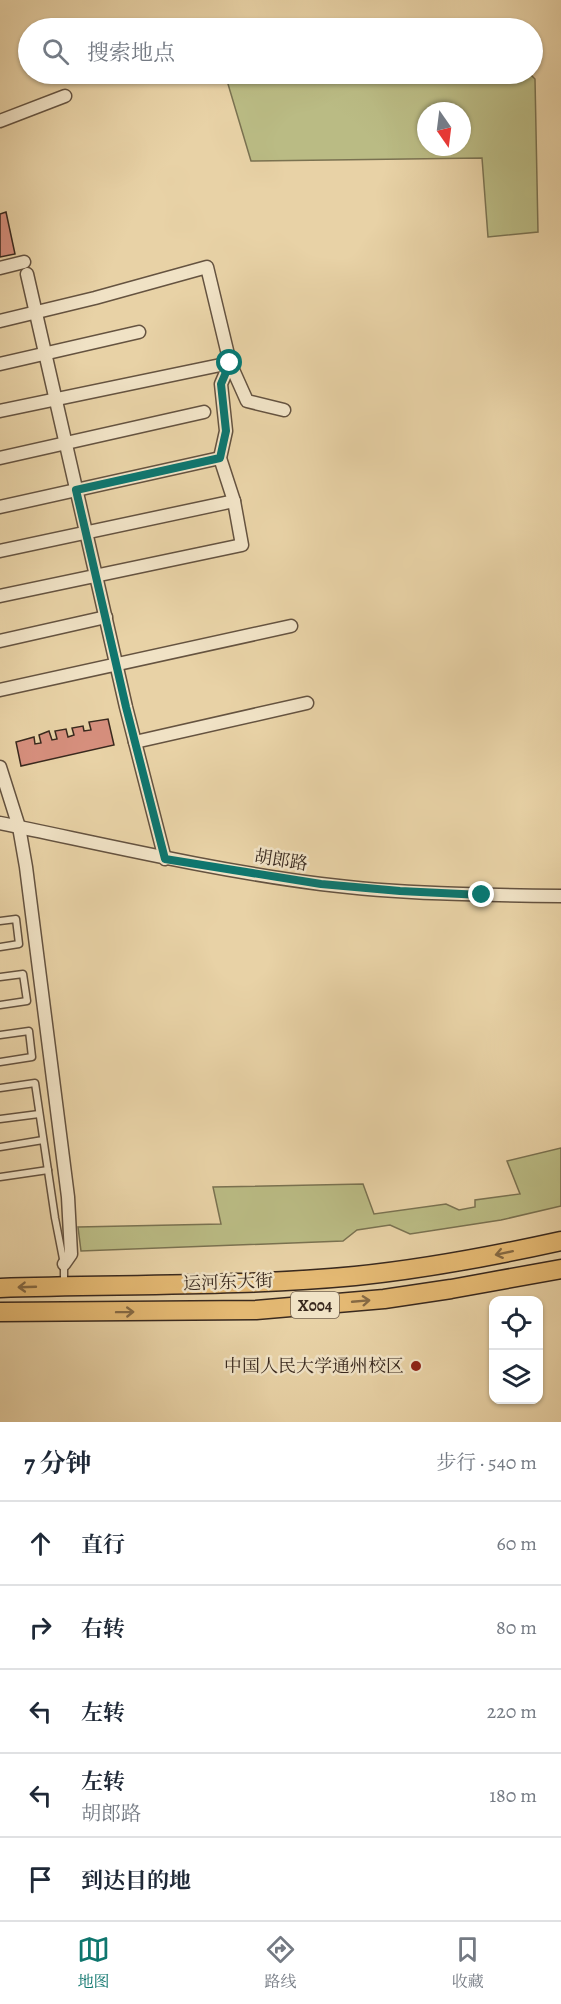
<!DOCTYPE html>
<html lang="zh">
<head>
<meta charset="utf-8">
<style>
	body { margin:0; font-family:Alegreya,"Noto Serif SC",serif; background:#f6f6f7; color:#1f2937 }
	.controls { position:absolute; right:18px; bottom:18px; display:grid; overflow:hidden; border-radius:12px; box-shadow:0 2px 4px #0004 }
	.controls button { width:54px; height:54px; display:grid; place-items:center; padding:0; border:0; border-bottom:2px solid #e0e1e3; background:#fff; color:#1f2937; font:30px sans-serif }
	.compass { position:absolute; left:417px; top:102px; width:54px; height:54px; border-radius:50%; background:#fff; box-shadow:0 2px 4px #0004; rotate:166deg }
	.stop { position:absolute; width:18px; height:18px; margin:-14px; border:4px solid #0f766e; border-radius:50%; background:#fff }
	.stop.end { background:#0f766e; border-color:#fff; box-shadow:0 2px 6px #0008 }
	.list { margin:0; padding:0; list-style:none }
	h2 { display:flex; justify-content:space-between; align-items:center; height:78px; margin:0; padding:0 24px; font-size:26px }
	h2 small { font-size:20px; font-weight:400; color:#747a83 }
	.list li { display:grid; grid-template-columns:39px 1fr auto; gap:18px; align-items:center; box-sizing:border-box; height:84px; padding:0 24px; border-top:2px solid #e0e1e3 }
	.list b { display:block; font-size:22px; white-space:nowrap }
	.list p { margin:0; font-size:20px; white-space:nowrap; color:#747a83 }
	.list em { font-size:20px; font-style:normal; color:#747a83 }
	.icon { flex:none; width:33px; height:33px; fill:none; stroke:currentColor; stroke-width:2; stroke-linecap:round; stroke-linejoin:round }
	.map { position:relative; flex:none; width:561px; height:1422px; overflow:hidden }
	.search { position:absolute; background:#fff; box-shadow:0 2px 4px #0004; left:18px; right:18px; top:18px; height:66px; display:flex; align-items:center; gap:15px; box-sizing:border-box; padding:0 21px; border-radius:33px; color:#747a83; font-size:22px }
	.sheet { height:498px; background:#fff }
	nav { display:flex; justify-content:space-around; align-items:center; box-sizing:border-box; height:84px; border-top:2px solid #e0e1e3; background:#fff; font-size:16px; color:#747a83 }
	nav a { display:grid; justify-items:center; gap:3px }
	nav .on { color:#0f766e }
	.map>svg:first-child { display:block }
	.green { fill:#babb84; stroke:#7a7251; stroke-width:1.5; fill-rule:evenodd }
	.building { fill:#d68f7d; stroke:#39291e; stroke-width:1.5 }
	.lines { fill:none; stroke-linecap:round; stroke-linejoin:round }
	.service-casing { stroke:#655340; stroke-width:9 }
	.minor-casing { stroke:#655340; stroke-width:15 }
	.primary-casing { stroke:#39291e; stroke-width:21 }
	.service { stroke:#f0e2c5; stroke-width:6 }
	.minor { stroke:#f0e2c5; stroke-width:12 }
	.primary { stroke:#e4b973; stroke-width:18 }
	.oneway { stroke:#866a44 }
	.route { stroke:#0f766e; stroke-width:8 }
	.poi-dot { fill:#8f2418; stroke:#f0e2c5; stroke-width:2 }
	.labels { text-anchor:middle; stroke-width:5; stroke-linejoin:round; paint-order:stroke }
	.shield { fill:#f0e2c5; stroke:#706050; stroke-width:1.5 }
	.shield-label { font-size:16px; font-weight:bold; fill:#39291e }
	.street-label { font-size:18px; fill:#39291e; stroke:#f0e2c5 }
	.poi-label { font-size:18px; fill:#39291e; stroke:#f0e2c5; text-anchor:end }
</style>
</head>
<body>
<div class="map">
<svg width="561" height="1422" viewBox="0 0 561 1422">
	<rect width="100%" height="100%" fill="#e8d2a6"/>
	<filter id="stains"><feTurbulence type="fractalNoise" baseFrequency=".00333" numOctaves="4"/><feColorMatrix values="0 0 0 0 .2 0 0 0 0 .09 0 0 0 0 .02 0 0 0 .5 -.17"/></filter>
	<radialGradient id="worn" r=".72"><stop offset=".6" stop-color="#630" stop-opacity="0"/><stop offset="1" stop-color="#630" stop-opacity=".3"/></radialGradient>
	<g class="green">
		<path d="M225 74H530L535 79 538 232 488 237 482 158 251 161ZM426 111H462V147H426Z"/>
		<polygon points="561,1148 561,1206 501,1220 410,1234 390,1225 357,1230 343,1241 81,1251 78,1227 221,1224 213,1187 363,1184 374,1214 446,1204 459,1210 475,1207 475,1200 520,1194 507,1161"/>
	</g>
	<g class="building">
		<polygon points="6,212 15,254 0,257 0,214"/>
		<polygon points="108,719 114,745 21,766 16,742 34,737 35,744 41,743 39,735 49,731 52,740 57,739 55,731 66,729 68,737 74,735 72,728 83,726 84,731 91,730 89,722"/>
	</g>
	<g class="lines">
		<g class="service-casing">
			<g id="service">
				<polyline points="0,921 16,919 19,944 0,947"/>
				<polyline points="0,977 23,974 27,1001 0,1005"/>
				<polyline points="0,1035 29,1031 32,1057 0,1062"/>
				<polyline points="0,1088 35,1083 55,1218 64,1264 64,1285"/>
				<polyline points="0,1119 39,1114"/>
				<polyline points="0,1147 43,1140"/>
				<polyline points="0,1177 48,1170"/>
			</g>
		</g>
		<g class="minor-casing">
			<g id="minor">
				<polyline points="0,121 65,96"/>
				<polyline points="0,268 24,262"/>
				<polyline points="27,274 126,707 165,859"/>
				<polyline points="0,321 95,298 207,267 230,363 247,401 284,410"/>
				<polyline points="0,364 139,332"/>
				<polyline points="0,411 230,363"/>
				<polyline points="0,458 204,412"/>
				<polyline points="0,507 220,458"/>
				<polyline points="0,551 234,501"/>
				<polyline points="0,596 242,545 234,501 220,458 226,431 221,384 230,363"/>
				<polyline points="0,641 106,617"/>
				<polyline points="0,690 291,626"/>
				<polyline points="135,742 307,703"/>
				<polyline points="0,767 19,827 26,867 68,1197 71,1254 64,1264"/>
				<path d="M0 823C107 845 212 870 321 884 400 894 481 895 561 896"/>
			</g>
		</g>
		<g class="primary-casing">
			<g id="primary">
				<path d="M0 1288C118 1284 237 1287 355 1276 424 1269 493 1256 561 1241"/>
				<polyline points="0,1312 256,1310 384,1299 451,1289 561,1269"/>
			</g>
		</g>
		<use href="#service" class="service"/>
		<use href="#minor" class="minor"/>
		<use href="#primary" class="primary"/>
	</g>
	<defs><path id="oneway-shaft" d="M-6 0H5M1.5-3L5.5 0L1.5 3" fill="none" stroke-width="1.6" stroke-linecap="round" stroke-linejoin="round" transform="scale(1.5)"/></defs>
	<g class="oneway">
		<use href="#oneway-shaft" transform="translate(504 1253) rotate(168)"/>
		<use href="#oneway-shaft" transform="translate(27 1287) rotate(178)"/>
		<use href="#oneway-shaft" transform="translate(361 1301) rotate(-5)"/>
		<use href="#oneway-shaft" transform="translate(125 1312) rotate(-1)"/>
	</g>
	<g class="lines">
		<polyline class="route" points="230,363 221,384 226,431 220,458 76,490 126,707 165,859 321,884 400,891 482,895"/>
	</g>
	<circle class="poi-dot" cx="416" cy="1366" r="6"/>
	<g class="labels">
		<rect class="shield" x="291" y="1292" width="48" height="26" rx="4.5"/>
		<g class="shield-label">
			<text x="315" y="1311">X004</text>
		</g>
		<g class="street-label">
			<text transform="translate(281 860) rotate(9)" y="6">胡郎路</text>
			<text transform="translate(228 1282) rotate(-2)" y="6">运河东大街</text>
		</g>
		<g class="poi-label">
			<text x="404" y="1372">中国人民大学通州校区</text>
		</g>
	</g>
	<rect width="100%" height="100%" filter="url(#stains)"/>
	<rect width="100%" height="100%" fill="url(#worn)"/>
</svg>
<div class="controls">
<button><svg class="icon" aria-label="locate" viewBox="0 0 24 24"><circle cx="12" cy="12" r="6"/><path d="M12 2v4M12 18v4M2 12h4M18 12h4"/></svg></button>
<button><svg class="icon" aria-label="layers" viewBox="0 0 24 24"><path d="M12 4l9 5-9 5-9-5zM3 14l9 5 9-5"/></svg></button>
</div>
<svg class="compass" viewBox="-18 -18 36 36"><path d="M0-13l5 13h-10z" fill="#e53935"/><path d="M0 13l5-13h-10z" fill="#747a83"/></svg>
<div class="stop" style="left:230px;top:363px"></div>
<div class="stop end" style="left:482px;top:895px"></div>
<div class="search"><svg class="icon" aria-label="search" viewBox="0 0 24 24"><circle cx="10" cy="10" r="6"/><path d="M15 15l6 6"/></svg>搜索地点</div>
</div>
<section class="sheet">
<h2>7 分钟<small>步行 · 540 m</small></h2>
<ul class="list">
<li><svg class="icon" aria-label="ahead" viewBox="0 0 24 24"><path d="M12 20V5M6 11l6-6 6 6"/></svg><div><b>直行</b></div><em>60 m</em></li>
<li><svg class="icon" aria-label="right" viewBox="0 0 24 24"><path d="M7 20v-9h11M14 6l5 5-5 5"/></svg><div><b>右转</b></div><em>80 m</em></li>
<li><svg class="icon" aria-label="left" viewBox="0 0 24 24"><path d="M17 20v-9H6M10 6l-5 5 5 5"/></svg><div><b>左转</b></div><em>220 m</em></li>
<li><svg class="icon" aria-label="left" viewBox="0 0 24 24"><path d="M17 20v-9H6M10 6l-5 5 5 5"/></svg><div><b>左转</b><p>胡郎路</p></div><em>180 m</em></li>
<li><svg class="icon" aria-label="arrive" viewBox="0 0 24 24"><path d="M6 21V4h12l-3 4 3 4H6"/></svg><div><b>到达目的地</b></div></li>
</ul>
</section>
<nav>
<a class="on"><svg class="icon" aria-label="map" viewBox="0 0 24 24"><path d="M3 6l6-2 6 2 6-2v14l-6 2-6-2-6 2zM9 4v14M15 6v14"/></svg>地图</a>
<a><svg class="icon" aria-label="directions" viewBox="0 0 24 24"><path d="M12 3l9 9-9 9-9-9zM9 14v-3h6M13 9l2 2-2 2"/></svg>路线</a>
<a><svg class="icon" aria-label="saved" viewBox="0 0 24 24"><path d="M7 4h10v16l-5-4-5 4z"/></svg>收藏</a>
</nav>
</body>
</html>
